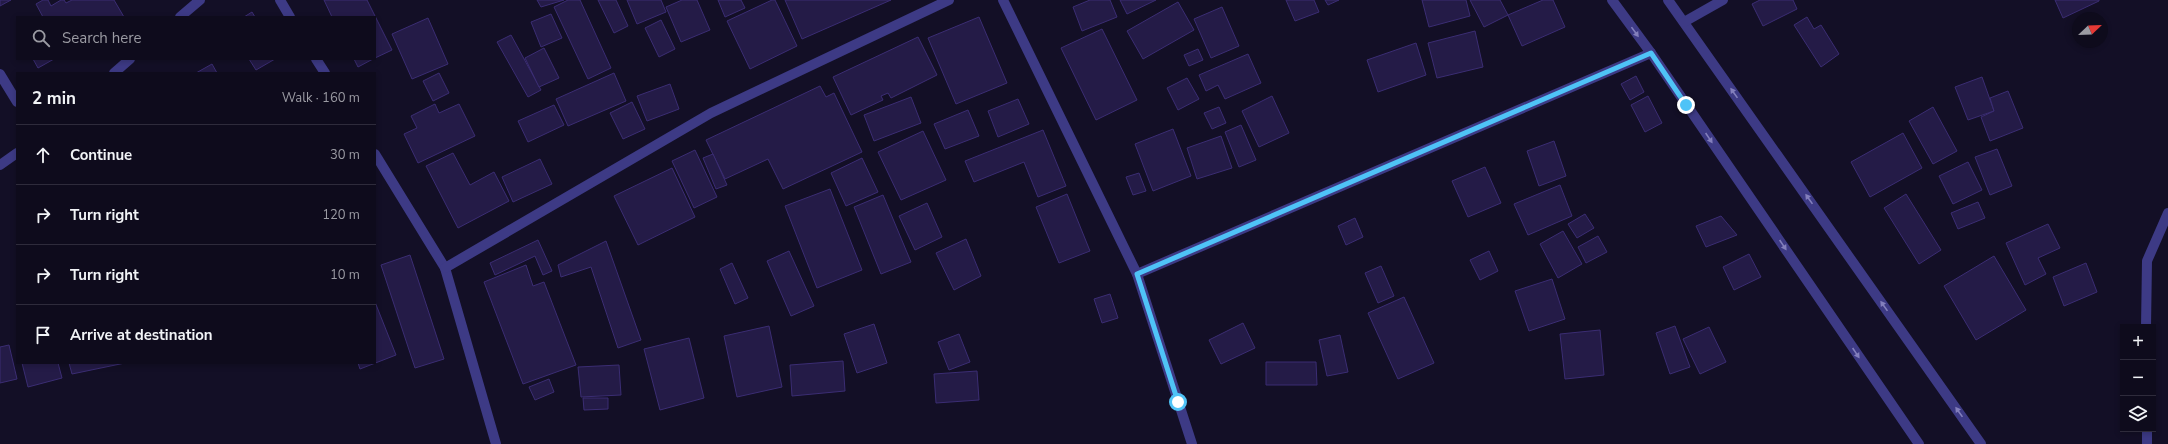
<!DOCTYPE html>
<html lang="en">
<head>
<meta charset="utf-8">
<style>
	body { margin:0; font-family:"Nunito Sans",sans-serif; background:#1c1929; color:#f1f3f6 }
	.controls { position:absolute; right:12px; bottom:12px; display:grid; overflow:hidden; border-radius:0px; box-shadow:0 2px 6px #0003 }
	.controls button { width:36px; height:36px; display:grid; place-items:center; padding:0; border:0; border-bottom:1px solid #2e2b3b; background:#0e0b1c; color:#f1f3f6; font:20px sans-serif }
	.compass { position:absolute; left:2072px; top:12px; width:36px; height:36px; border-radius:50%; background:#0e0b1c; box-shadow:0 2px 6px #0003; rotate:67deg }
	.stop { position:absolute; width:12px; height:12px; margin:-9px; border:3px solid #4fc3f7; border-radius:50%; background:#fff }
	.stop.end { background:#4fc3f7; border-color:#fff; box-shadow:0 1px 4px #0008 }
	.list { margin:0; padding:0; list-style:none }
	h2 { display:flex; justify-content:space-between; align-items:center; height:52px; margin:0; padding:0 16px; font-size:17px }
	h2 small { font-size:13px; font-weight:400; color:#9b9ba3 }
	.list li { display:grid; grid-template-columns:26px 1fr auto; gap:12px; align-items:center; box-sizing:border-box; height:60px; padding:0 16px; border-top:1px solid #2e2b3b }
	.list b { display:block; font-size:15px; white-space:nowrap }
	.list em { font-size:13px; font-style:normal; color:#9b9ba3 }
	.icon { flex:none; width:22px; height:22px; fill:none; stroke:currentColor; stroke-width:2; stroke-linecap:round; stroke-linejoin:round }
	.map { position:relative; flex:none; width:2168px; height:444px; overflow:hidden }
	.search { position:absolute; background:#0e0b1c; box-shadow:0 2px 6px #0003; left:16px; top:16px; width:360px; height:44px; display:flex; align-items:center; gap:10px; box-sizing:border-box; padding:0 14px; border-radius:0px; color:#9b9ba3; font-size:15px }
	.panel { position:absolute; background:#0e0b1c; box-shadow:0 2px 6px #0003; left:16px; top:72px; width:360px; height:292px; border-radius:0px }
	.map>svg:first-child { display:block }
	.building { fill:#241b47; stroke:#3b2d73 }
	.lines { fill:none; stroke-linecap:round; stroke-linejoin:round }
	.minor { stroke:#3d3a85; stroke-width:10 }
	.oneway { fill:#837fbc }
	.route { stroke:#4fc3f7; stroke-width:5 }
</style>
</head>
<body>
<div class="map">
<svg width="2168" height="444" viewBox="0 0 2168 444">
	<rect width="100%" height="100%" fill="#130f26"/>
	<g class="building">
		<polygon points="0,0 11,0 0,6"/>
		<polygon points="43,0 48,0 51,6 61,0 64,0 66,3 72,0 114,0 124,17 43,17 36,4"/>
		<polygon points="324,0 367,0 392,50 375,58 375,17 332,17"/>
		<polygon points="537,0 564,0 541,7"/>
		<polygon points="568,0 580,0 611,68 588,79 554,7"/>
		<polygon points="598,0 616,0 628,26 614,33"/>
		<polygon points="627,0 661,0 666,12 637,24"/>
		<polygon points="682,0 697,0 710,30 681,42 666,7"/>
		<polygon points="718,0 741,0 745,8 725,17"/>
		<polygon points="772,0 775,0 797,46 750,69 727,21"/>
		<polygon points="785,0 891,0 802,39"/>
		<polygon points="1090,0 1110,0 1117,17 1082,31 1073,7"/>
		<polygon points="1120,0 1156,0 1127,14"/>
		<polygon points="1286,0 1314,0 1319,12 1295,21"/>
		<polygon points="1325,0 1339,0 1328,5"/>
		<polygon points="1422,0 1466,0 1470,16 1429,27"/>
		<polygon points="1470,0 1500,0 1508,15 1484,27"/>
		<polygon points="1543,0 1553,0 1565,27 1522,46 1508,15"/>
		<polygon points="1760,0 1793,0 1797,9 1763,26 1752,4"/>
		<polygon points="2055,0 2099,0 2099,1 2063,18"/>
		<polygon points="1178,2 1194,30 1143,59 1127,31"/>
		<polygon points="1222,7 1239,46 1211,58 1194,19"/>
		<polygon points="252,12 255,17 244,17"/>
		<polygon points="551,14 562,38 541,47 531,22"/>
		<polygon points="979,17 1007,83 956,104 928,38"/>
		<polygon points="1807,17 1814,29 1821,25 1839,54 1821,67 1794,25"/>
		<polygon points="428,18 448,64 412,79 392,34"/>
		<polygon points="661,20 675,49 659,57 645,28"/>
		<polygon points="1102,29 1137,100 1096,120 1061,48"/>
		<polygon points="1475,31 1483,67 1437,78 1428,43"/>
		<polygon points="511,35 541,90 528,97 497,42"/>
		<polygon points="918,37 937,75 891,98 888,93 881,96 883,100 851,115 833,77"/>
		<polygon points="1416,43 1426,75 1378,92 1367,60"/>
		<polygon points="544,48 559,78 539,87 525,58"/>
		<polygon points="1198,49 1203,60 1189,66 1184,55"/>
		<polygon points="1248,54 1261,83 1225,99 1218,85 1206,91 1199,75"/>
		<polygon points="33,59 54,59 38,68"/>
		<polygon points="249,59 275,59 256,70"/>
		<polygon points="354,59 373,59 358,67"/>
		<polygon points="212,64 217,73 196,73"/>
		<polygon points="439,73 449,93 433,101 423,81"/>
		<polygon points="614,73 626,101 568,126 556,99"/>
		<polygon points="1636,76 1644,92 1630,100 1621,84"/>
		<polygon points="1982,77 1994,111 1968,120 1955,87"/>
		<polygon points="1187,78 1199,99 1178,110 1167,88"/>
		<polygon points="670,84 679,109 647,121 637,96"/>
		<polygon points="820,86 826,97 834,93 862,152 783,189 768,159 725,179 706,140"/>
		<polygon points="2008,91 2023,128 1990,141 1981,117 1994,111 1990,98"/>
		<polygon points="1272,96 1289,133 1259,147 1242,111"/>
		<polygon points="1648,96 1662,123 1645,132 1631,105"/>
		<polygon points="911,97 921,123 874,141 864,115"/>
		<polygon points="1018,99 1029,124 998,137 988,111"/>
		<polygon points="632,102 645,129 623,139 610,113"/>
		<polygon points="435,104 439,113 459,104 475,136 418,163 404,134 417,128 411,116"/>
		<polygon points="554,105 564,125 528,142 518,121"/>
		<polygon points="1219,107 1226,123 1212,129 1204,113"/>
		<polygon points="1933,107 1957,151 1933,164 1909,121"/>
		<polygon points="968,110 979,136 945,149 934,124"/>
		<polygon points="1241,125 1256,160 1239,167 1225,132"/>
		<polygon points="1173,129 1191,176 1153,191 1135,144"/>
		<polygon points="1043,130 1066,186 1038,197 1024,162 974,182 965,161"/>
		<polygon points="923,131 946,180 901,200 878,152"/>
		<polygon points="1903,133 1922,168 1870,197 1851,162"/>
		<polygon points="1221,136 1232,168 1197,179 1187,148"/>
		<polygon points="1554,141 1566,176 1539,186 1527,151"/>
		<polygon points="1997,149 2012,186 1990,195 1975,157"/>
		<polygon points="695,150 717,197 694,208 672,161"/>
		<polygon points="453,153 470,185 494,172 509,201 458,228 426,166"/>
		<polygon points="713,154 727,185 716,189 703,158"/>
		<polygon points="862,158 878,192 846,206 831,173"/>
		<polygon points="540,159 552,184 513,202 502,177"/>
		<polygon points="1968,162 1982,190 1953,204 1939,176"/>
		<polygon points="1485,167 1501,203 1468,217 1452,181"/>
		<polygon points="672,168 695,217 638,245 614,196"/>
		<polygon points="1139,173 1146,191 1133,195 1126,177"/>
		<polygon points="1560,185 1572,216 1528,235 1514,204"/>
		<polygon points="830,189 862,270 817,288 785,206"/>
		<polygon points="1067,194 1090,251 1059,263 1036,207"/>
		<polygon points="1906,194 1941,250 1919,264 1884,208"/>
		<polygon points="883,195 911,262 881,274 854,207"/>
		<polygon points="1978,202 1985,218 1958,229 1951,213"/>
		<polygon points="927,203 942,237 915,250 899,216"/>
		<polygon points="1585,214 1594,228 1577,238 1568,224"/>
		<polygon points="1721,216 1737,235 1706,247 1696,226"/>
		<polygon points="1355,218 1363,237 1346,245 1338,226"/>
		<polygon points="2048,224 2060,248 2038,258 2046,274 2025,285 2006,243"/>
		<polygon points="1563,231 1582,264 1558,278 1540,244"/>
		<polygon points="1598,236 1607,252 1586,263 1578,247"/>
		<polygon points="966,239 981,276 954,290 936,253"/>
		<polygon points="538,240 552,271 543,275 535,256 495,275 490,263"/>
		<polygon points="606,241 641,340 618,348 591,267 561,277 558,265"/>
		<polygon points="789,251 814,306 791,316 767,261"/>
		<polygon points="1489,251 1498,271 1480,280 1470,260"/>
		<polygon points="1749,254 1761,277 1734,290 1723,267"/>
		<polygon points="410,255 444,359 415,368 381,265"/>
		<polygon points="1994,256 2026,310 1976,340 1944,286"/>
		<polygon points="732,263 748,298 735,304 720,269"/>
		<polygon points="2086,263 2097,292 2064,306 2053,277"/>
		<polygon points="526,265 533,286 544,282 576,365 523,384 484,282"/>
		<polygon points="1381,266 1394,296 1378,303 1365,273"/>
		<polygon points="1552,279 1565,319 1529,331 1515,291"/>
		<polygon points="1110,294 1118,318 1102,323 1094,299"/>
		<polygon points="1404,297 1434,363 1398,379 1368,313"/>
		<polygon points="375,302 396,355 360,369 358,363 375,363"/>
		<polygon points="1243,323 1255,348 1221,364 1209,340"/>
		<polygon points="874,324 887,363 857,373 844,334"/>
		<polygon points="769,326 782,387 737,397 724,336"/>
		<polygon points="1675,326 1690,367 1670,374 1656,333"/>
		<polygon points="1709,327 1726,362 1700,374 1683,339"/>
		<polygon points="1600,330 1604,375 1565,379 1560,334"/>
		<polygon points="959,334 970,362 949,370 938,342"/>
		<polygon points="1340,335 1348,372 1327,376 1319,340"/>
		<polygon points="689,338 704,398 660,410 644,349"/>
		<polygon points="9,345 17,379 0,383 0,347"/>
		<polygon points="843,361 845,391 792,396 790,365"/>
		<polygon points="1266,362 1316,362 1317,385 1266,385"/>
		<polygon points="22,363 58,363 62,378 28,387"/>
		<polygon points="69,363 125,363 72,374"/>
		<polygon points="619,365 621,395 581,397 578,367"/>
		<polygon points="977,371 979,400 936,403 934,374"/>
		<polygon points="549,379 554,392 535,400 529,387"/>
		<polygon points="583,398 608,398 608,409 584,410"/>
	</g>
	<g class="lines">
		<g class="minor">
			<polyline points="280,0 290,17"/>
			<polyline points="1003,0 1137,274 1192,444"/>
			<polyline points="1612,0 1651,53 1919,444"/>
			<polyline points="1668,0 1981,444"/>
			<polyline points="180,17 200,0"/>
			<polyline points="1684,22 1723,0"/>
			<polyline points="316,59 325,73"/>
			<polyline points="114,73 130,59"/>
			<polyline points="0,74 17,102"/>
			<polyline points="375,154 445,268 496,444"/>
			<polyline points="0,165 17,153"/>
			<polyline points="445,268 711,113 949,0"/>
			<polyline points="1137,274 1651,53"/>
			<polyline points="2146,327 2147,261 2168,213"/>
			<polyline points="2147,429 2147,444"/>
		</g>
	</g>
	<defs><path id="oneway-solid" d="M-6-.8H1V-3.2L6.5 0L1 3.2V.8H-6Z"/></defs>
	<g class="oneway">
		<use href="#oneway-solid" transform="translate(1635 32) rotate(54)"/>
		<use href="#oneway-solid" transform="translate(1734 93) rotate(-125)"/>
		<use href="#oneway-solid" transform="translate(1709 138) rotate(56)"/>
		<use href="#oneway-solid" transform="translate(1809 199) rotate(-125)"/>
		<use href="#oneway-solid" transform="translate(1783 245) rotate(56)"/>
		<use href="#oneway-solid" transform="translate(1884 306) rotate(-125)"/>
		<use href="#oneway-solid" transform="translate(1856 353) rotate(56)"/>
		<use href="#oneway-solid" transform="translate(1959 412) rotate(-125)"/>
	</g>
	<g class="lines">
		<polyline class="route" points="1178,402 1137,274 1651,53 1686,105"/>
	</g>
</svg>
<div class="controls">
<button>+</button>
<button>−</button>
<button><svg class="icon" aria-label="layers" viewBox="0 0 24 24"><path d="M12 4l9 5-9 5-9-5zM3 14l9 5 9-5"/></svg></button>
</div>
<svg class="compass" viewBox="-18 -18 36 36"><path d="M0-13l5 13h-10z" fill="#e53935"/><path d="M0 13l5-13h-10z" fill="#9b9ba3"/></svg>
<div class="stop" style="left:1178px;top:402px"></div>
<div class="stop end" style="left:1686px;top:105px"></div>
<div class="search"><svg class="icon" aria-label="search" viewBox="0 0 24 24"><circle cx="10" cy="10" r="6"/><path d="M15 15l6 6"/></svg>Search here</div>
<section class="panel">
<h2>2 min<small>Walk · 160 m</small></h2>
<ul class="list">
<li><svg class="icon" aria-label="ahead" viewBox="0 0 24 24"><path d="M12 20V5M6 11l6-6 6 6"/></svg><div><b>Continue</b></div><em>30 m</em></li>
<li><svg class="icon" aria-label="right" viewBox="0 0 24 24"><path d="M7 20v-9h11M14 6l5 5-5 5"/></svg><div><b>Turn right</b></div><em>120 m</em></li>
<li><svg class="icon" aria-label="right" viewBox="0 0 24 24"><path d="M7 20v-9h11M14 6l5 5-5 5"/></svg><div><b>Turn right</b></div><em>10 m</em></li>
<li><svg class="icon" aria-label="arrive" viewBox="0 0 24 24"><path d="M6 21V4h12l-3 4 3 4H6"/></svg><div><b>Arrive at destination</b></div></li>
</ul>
</section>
</div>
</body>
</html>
